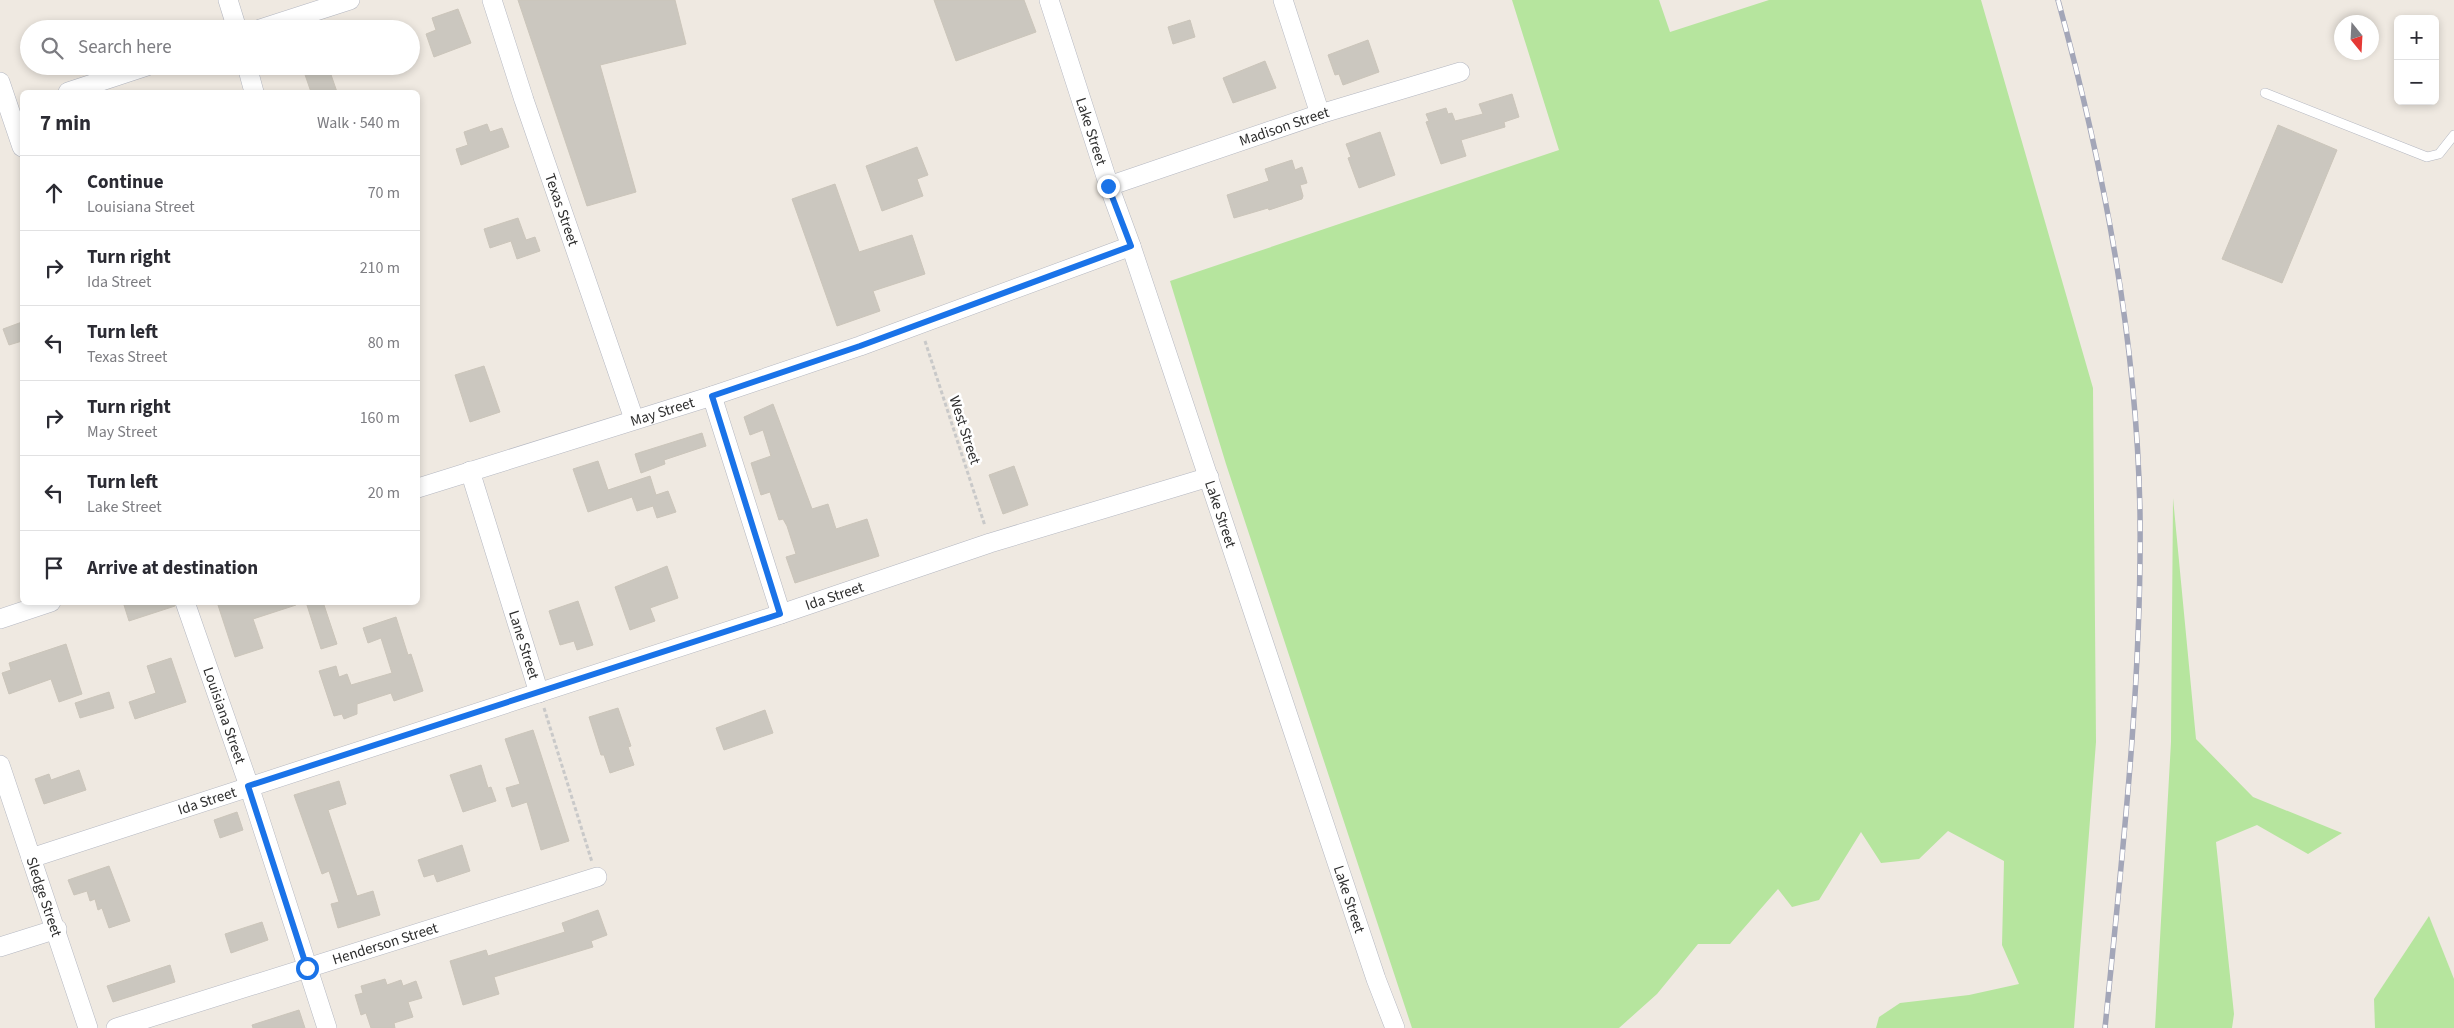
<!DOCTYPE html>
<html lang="en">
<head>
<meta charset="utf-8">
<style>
	body { margin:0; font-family:"Source Sans 3",sans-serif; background:#f2f2f3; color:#2b2b33 }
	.controls { position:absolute; right:15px; top:15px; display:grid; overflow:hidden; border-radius:8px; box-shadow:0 2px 8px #0003 }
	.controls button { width:45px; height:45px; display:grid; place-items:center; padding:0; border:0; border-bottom:1px solid #e1e1e2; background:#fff; color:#2b2b33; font:25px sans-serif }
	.compass { position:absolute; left:2334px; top:15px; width:45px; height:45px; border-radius:50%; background:#fff; box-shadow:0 2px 8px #0003; rotate:162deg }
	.stop { position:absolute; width:15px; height:15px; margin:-11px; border:4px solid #1a73e8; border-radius:50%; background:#fff }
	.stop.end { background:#1a73e8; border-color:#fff; box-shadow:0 1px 5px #0008 }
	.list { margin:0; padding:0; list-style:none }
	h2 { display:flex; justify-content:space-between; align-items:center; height:65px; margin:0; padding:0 20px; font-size:21px }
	h2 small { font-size:16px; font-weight:400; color:#7c7c81 }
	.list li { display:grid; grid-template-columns:32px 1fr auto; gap:15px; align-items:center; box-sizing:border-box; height:75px; padding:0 20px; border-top:1px solid #e1e1e2 }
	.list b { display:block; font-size:19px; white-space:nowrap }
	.list p { margin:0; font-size:16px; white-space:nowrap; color:#7c7c81 }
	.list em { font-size:16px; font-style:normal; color:#7c7c81 }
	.icon { flex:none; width:28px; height:28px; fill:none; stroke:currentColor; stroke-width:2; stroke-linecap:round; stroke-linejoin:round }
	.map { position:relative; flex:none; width:2454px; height:1028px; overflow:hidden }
	.search { position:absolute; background:#fff; box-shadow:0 2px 8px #0003; left:20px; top:20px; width:400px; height:55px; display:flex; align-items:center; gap:12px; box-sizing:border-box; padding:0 18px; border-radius:28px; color:#7c7c81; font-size:19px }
	.panel { position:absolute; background:#fff; box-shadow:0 2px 8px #0003; left:20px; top:90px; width:400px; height:515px; border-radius:8px }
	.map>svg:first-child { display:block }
	.green { fill:#b6e59e }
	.building { fill:#cbc7bf; stroke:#cbc5ba }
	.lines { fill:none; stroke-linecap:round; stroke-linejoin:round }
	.service-casing { stroke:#b4b7c1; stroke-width:10 }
	.minor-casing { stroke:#b4b7c1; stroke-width:20 }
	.path { stroke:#c9c9c9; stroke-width:3; stroke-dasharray:4 2.5; stroke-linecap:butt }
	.service { stroke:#fff; stroke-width:9 }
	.minor { stroke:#fff; stroke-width:19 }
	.rail-casing { stroke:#a3a6b8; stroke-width:5.5 }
	.rail { stroke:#fff; stroke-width:4; stroke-dasharray:11; stroke-linecap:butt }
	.route { stroke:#1a73e8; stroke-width:6 }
	.labels { text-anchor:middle; stroke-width:5; stroke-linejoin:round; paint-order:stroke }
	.street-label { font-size:15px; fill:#2e2e2e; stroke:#fff }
</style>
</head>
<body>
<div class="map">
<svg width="2454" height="1028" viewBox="0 0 2454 1028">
	<rect width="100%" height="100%" fill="#efe9e1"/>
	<g class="green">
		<polygon points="1512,0 1659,0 1670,32 1769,0 1981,0 2093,388 2096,742 2074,1028 1876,1028 1879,1017 1900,1003 1969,995 2019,984 2002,945 2004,861 1948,831 1919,859 1881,863 1861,832 1819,900 1792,907 1778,889 1730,944 1698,944 1657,994 1619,1028 1412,1028 1226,464 1170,281 1559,150"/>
		<polygon points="2173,498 2196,739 2253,797 2342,833 2308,854 2257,825 2216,842 2234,1014 2232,1028 2155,1028 2171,742"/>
		<polygon points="2429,916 2454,979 2454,1028 2375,1028 2374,999"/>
	</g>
	<g class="building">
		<polygon points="518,0 675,0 686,44 600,65 636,192 587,206"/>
		<polygon points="934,0 1024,0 1036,32 956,61"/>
		<polygon points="458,9 471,43 434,57 426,34 436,30 432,18"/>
		<polygon points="1190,20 1195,37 1173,44 1168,27"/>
		<polygon points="1368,40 1379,72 1343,85 1339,74 1335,75 1328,55"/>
		<polygon points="1265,61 1276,88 1233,103 1223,78"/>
		<polygon points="302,66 328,66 337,92 311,92"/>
		<polygon points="1512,94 1519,117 1504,122 1505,127 1461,140 1466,156 1441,164 1426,122 1429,121 1426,114 1446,108 1448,114 1452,113 1455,121 1483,114 1479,104"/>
		<polygon points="487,124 490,132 502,128 509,147 461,165 456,149 468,145 464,132"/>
		<polygon points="2278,125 2337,150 2282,283 2222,259"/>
		<polygon points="1380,132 1395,175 1359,188 1348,158 1351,157 1346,144"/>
		<polygon points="917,147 928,175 917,179 923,196 882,211 866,166"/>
		<polygon points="1292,160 1295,170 1302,167 1307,183 1300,185 1303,196 1302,199 1269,210 1268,208 1234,218 1227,195 1269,181 1265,169"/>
		<polygon points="835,184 859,252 912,235 925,274 873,291 880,311 837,326 792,199"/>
		<polygon points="518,218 526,240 535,237 540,251 517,259 511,241 490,248 484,229"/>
		<polygon points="22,322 22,341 9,345 3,329"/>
		<polygon points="484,366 500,412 470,422 455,375"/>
		<polygon points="773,404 812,509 828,504 836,529 867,519 879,556 795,583 786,557 796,554 787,526 783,519 779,520 770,492 761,495 751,463 771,456 763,430 750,435 744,417"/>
		<polygon points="702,433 706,446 664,460 665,464 641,473 635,454"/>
		<polygon points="598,461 608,490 650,476 656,495 668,491 676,512 657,518 653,506 637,511 632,497 588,512 573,469"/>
		<polygon points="1014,466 1028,505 1003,514 989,475"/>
		<polygon points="667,566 678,598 650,608 655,621 630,630 615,587"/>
		<polygon points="578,601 593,645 577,650 574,641 560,645 549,611"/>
		<polygon points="132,602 174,602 175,606 129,621 124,605"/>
		<polygon points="217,602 296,602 296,605 253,619 263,648 235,657"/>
		<polygon points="306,602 323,602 337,644 321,649"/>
		<polygon points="396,617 408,655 411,654 423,691 394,701 391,693 357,704 357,714 344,719 342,714 334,716 319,671 336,666 339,677 347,674 351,685 392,673 381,638 368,643 363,628"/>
		<polygon points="66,644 82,694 59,702 51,679 9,694 2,673 11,670 9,663"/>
		<polygon points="171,658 186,702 135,719 129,702 156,693 147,666"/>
		<polygon points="109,692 114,708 80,718 75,703"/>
		<polygon points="618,708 631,746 628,747 634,765 610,773 604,755 601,755 589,717"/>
		<polygon points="765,710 773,733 724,750 716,728"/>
		<polygon points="533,730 569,841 541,850 527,802 512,807 506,788 520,784 505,739"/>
		<polygon points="481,765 488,788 491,787 496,801 463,812 450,775"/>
		<polygon points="79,770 86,790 44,804 35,779 49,774 51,780"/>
		<polygon points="339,781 346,804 328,810 357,896 373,891 380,915 338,928 331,904 339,902 329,871 322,874 294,795"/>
		<polygon points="237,812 243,830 220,838 214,820"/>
		<polygon points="462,845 470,871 437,882 434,874 424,877 418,860"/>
		<polygon points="109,866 130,921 109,928 102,908 98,910 95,899 90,901 87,891 74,895 68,880"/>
		<polygon points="598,910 607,935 591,941 593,947 494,977 499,994 463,1005 450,961 486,950 488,956 565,932 562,923"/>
		<polygon points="262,922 268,940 231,953 225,934"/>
		<polygon points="170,965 175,982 113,1002 107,986"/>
		<polygon points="385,979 387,985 401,980 403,986 416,981 422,998 408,1002 413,1017 394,1023 395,1028 371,1028 366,1013 361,1015 355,995 363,993 361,986"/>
		<polygon points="299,1010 305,1028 253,1028 252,1025"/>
	</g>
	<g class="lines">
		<g class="service-casing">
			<polyline id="service" points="2265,93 2427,157 2439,154 2454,135"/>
		</g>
		<g class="minor-casing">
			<g id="minor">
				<polyline points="228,0 237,29"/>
				<path id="s1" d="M492 0 524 100 634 419"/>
				<path id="s2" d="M1049 0 1109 186 1131 246 1376 979 1395 1028"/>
				<polyline points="1283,0 1320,114"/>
				<polyline points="260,29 350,0"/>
				<polyline points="247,66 254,92"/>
				<polyline points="0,82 22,147"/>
				<polyline points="68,92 147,66"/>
				<path id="s3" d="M1109 186 1320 114 1460 72"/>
				<polyline points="712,396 781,614"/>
				<path id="s4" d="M470 471 539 693"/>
				<path id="s5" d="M418 488 712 396 860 346 1131 246"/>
				<path id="s6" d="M185 602 249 786 327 1028"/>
				<polyline points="0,619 51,602"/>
				<path id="s7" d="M0 765 88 1028"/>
				<path id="s8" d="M31 858 781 614 990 543 1209 477"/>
				<polyline points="0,947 57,929"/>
				<path id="s9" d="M116 1028 597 877"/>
			</g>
		</g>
		<g class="path">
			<polyline points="925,341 985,526"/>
			<polyline points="544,708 592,862"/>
		</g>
		<use href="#service" class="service"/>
		<use href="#minor" class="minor"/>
		<g class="rail-casing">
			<path id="rail" d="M2058 0C2104 167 2137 340 2140 513 2142 686 2122 857 2105 1028"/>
		</g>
		<use href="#rail" class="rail"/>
	</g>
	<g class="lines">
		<polyline class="route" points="307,968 248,786 780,614 712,396 860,346 1131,246 1108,186"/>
	</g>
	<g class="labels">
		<g class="street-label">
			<text dy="5" stroke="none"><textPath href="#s3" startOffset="185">Madison Street</textPath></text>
			<text dy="5" stroke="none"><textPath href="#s2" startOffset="138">Lake Street</textPath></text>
			<text dy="5" stroke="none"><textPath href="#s1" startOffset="221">Texas Street</textPath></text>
			<text dy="5" stroke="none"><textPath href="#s5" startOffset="256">May Street</textPath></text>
			<text transform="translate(965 430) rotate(72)" y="5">West Street</text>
			<text dy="5" stroke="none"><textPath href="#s2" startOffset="542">Lake Street</textPath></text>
			<text dy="5" stroke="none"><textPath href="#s8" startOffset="845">Ida Street</textPath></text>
			<text dy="5" stroke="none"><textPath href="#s4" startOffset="182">Lane Street</textPath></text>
			<text dy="5" stroke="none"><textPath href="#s6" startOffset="120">Louisiana Street</textPath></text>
			<text dy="5" stroke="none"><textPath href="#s8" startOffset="185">Ida Street</textPath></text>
			<text dy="5" stroke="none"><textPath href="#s7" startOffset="139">Sledge Street</textPath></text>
			<text dy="5" stroke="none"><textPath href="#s2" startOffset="948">Lake Street</textPath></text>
			<text dy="5" stroke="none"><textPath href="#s9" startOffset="282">Henderson Street</textPath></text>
		</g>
	</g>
</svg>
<div class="controls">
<button>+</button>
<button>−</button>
</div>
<svg class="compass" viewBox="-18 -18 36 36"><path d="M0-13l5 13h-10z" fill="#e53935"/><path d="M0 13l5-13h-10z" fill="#7c7c81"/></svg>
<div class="stop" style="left:307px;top:968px"></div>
<div class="stop end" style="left:1108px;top:186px"></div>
<div class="search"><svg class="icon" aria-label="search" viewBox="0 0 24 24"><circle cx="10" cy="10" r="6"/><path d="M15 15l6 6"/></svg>Search here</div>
<section class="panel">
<h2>7 min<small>Walk · 540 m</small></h2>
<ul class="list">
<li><svg class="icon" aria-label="ahead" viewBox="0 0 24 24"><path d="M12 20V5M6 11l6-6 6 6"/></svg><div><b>Continue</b><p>Louisiana Street</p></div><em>70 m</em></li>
<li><svg class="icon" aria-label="right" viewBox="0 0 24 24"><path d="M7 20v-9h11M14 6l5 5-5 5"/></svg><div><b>Turn right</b><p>Ida Street</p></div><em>210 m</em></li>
<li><svg class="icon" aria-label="left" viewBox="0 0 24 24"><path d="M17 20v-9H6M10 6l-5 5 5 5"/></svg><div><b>Turn left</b><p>Texas Street</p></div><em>80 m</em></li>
<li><svg class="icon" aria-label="right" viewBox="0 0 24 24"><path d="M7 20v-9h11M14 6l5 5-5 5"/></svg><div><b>Turn right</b><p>May Street</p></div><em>160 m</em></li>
<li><svg class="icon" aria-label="left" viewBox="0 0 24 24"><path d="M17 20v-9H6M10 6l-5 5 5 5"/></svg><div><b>Turn left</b><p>Lake Street</p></div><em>20 m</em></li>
<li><svg class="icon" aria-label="arrive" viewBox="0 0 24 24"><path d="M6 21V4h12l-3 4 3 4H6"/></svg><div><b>Arrive at destination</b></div></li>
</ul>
</section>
</div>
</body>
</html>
